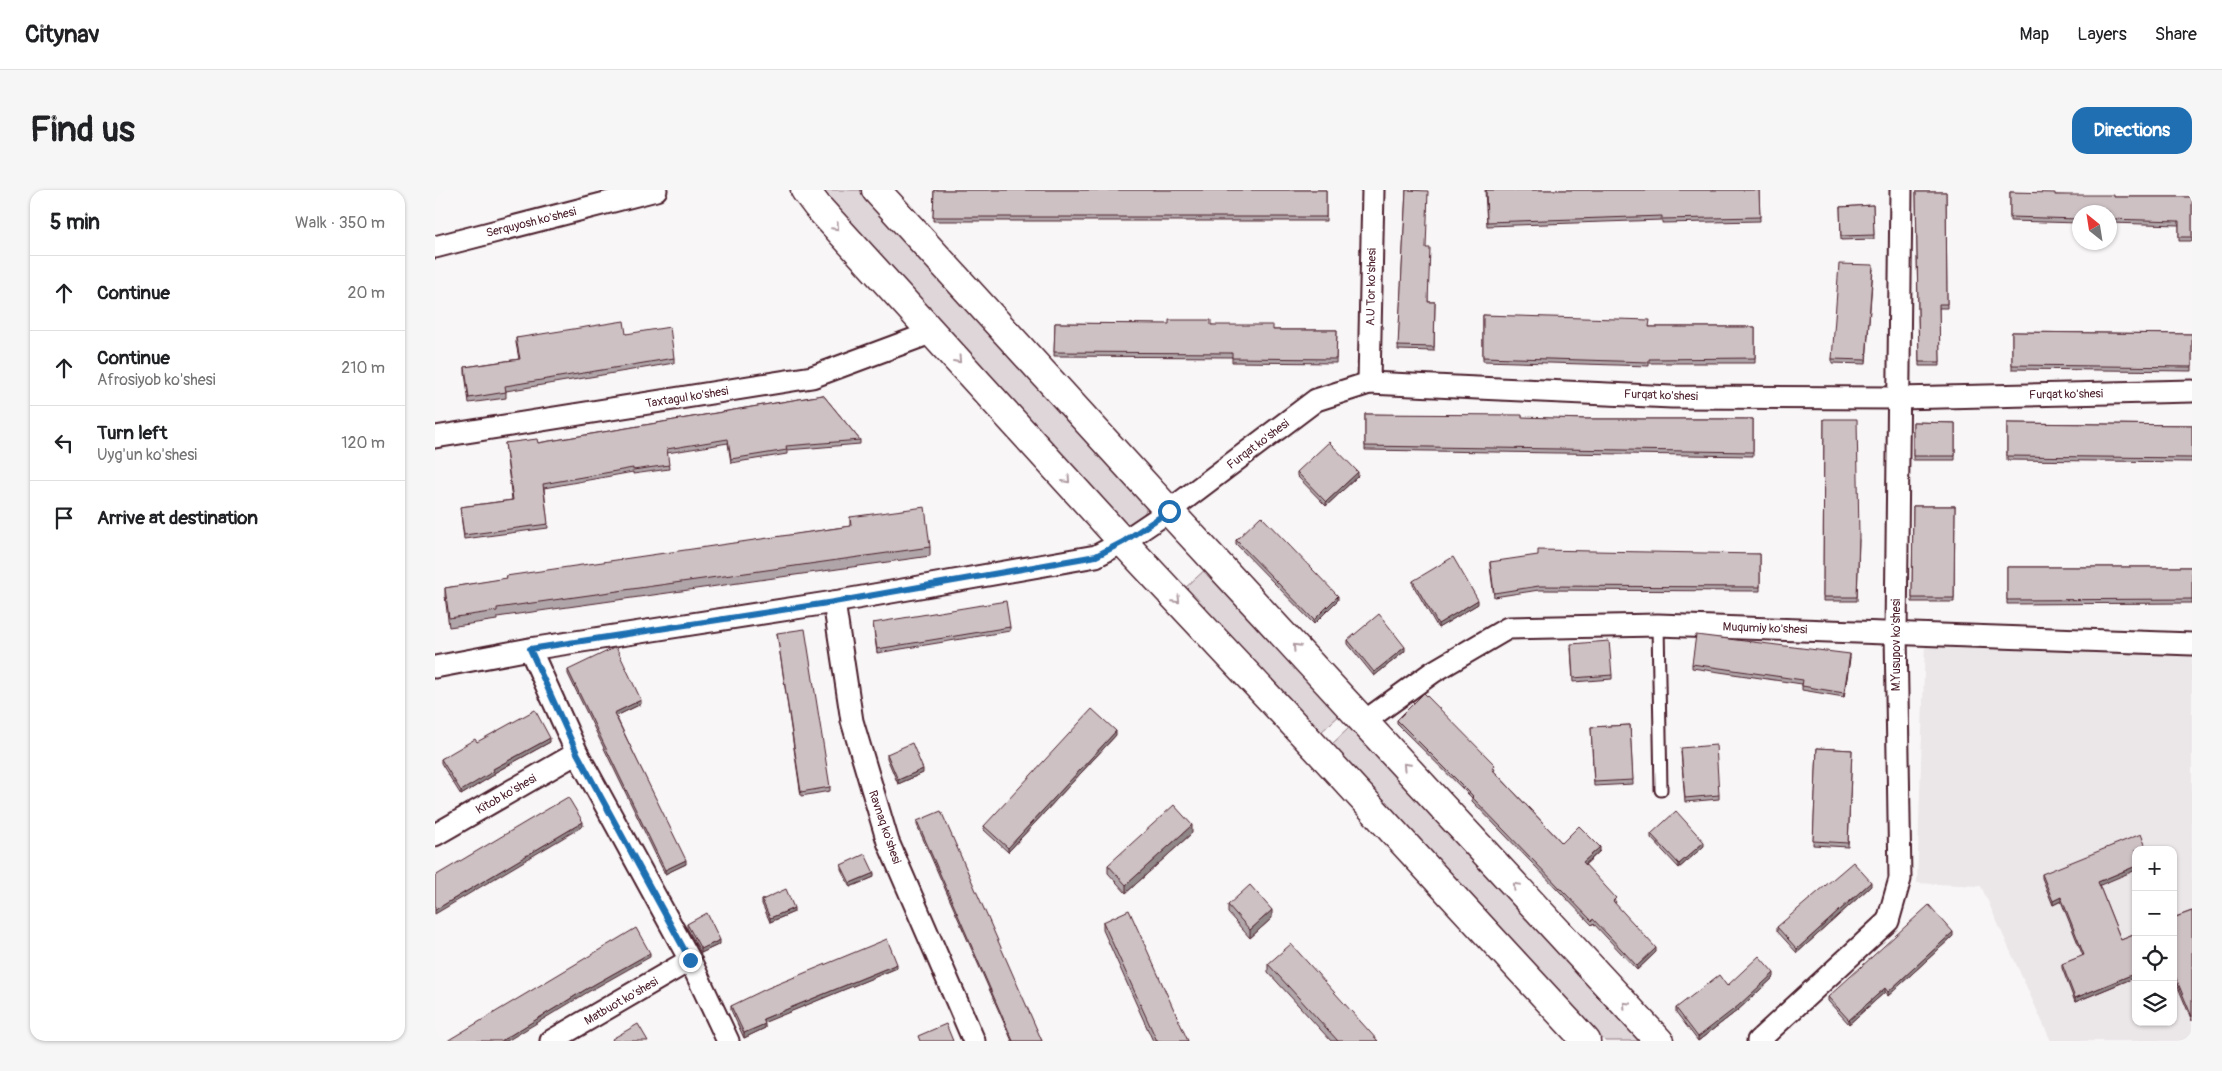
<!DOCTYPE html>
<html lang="en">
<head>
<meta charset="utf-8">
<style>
	body { margin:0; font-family:Pangolin,sans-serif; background:#f6f6f6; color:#202124 }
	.controls { position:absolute; right:15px; bottom:15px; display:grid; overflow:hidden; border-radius:10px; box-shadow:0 1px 4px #0004 }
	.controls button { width:45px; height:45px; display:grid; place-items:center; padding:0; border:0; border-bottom:1px solid #e0e0e0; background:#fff; color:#202124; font:25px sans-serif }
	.compass { position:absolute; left:1637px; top:15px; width:45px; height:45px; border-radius:50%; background:#fff; box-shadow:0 1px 4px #0004; rotate:330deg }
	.stop { position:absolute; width:15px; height:15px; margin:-11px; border:4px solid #1f6fb2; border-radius:50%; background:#fff }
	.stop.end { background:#1f6fb2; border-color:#fff; box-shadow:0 1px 5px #0008 }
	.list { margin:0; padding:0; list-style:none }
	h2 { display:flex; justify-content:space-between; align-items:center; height:65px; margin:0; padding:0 20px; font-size:21px }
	h2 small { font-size:16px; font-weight:400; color:#757577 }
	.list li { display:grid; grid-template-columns:32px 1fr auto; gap:15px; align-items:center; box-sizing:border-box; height:75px; padding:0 20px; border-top:1px solid #e0e0e0 }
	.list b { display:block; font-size:19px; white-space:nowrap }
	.list p { margin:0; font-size:16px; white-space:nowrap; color:#757577 }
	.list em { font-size:16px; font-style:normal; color:#757577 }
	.icon { flex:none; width:28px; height:28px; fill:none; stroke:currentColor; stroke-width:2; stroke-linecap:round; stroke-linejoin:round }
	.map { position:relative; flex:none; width:1757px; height:851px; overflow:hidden; border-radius:15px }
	header { display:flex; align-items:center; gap:30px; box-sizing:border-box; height:70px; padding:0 25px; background:#fff; border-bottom:1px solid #e0e0e0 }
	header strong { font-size:24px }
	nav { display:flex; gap:28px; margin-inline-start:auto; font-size:18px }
	.intro { display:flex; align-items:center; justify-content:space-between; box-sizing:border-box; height:120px; padding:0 30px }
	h1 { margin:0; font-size:35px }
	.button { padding:12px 22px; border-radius:15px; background:#1f6fb2; color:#fff; font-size:18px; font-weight:700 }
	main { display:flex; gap:30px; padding:0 30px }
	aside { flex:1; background:#fff; border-radius:15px; box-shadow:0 1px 4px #0004 }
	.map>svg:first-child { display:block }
	.built { fill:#ebe6e8; fill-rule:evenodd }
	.green { fill:#ded6d9; stroke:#947a82 }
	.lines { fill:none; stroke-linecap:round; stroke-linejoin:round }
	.lane-casing { stroke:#4a1f2b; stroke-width:15 }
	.street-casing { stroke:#4a1f2b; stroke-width:25 }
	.secondary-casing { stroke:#4a1f2b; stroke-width:31 }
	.lane { stroke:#fff; stroke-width:11 }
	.street { stroke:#fff; stroke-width:21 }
	.secondary { stroke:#fff; stroke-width:28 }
	.wall { fill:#b0a6a9; stroke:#4a1f2b }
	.shaded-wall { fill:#908789; stroke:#4a1f2b }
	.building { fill:#cdc1c4; stroke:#4a1f2b }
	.oneway { stroke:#ae9aa0 }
	.route { stroke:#1f6fb2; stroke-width:6 }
	.labels { text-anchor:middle; stroke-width:4.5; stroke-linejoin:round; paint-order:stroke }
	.street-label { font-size:12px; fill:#4a1f2b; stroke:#fff }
</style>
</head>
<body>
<header>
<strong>Citynav</strong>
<nav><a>Map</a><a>Layers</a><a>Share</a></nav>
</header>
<div class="intro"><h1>Find us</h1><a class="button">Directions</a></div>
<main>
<aside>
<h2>5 min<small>Walk · 350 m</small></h2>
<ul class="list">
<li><svg class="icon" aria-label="ahead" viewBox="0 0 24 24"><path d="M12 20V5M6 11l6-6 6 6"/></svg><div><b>Continue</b></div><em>20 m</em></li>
<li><svg class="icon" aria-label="ahead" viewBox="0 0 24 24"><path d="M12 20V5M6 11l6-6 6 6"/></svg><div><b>Continue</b><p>Afrosiyob ko'shesi</p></div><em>210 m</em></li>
<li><svg class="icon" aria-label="left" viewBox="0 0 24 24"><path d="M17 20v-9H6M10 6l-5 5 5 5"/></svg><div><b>Turn left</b><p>Uyg'un ko'shesi</p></div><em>120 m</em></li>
<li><svg class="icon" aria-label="arrive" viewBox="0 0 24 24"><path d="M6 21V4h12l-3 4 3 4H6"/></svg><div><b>Arrive at destination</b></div></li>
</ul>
</aside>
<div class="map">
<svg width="1757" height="851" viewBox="0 0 1757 851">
	<rect width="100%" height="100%" fill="#f8f6f7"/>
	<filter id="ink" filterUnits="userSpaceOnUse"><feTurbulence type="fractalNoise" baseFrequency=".02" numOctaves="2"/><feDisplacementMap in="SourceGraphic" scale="10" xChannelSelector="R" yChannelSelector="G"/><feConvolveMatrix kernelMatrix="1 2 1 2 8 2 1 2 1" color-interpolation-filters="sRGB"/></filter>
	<g filter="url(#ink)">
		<path class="built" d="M1490 453 1757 457V851H1616L1546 696 1482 693ZM1701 660H1738V832H1701Z"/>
		<g class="green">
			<path d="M383 0H425L711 308C714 323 706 330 693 334L685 330Z"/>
			<polygon points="773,377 907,523 884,544 749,399"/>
			<polygon points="917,535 1208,851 1170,851 895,556"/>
		</g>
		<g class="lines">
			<g class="lane-casing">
				<polyline id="lane" points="1223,435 1226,600"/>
			</g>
			<g class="street-casing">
				<g id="street">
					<polyline points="0,57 221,0"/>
					<polyline points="934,193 938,0"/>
					<polyline points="0,247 377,187 498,142"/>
					<polyline points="399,412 417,531 453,652 539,851"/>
					<polyline points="95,459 142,563 255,770 293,851"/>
					<polyline points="0,477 95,459 399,412 661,366 688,352 734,321 881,210 934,193 1237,207 1464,208 1757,201"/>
					<polyline points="930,531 998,482 1073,438 1223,435 1757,454"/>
					<polyline points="0,645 142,563"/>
					<polyline points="116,851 255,770"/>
					<polyline points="1323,851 1453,731 1465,689 1461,443 1466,0"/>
				</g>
			</g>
			<g class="secondary-casing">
				<g id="secondary">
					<polyline points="370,0 382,16 688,352 883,560 1151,851"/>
					<polyline points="441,0 734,321 1224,851"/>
				</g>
			</g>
			<use href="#lane" class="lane"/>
			<use href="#street" class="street"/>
			<use href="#secondary" class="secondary"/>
		</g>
		<g class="wall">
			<polygon points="499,0 891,0 891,31 498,31"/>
			<polygon points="971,0 991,58 993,112 1000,112 999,161 963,160"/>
			<polygon points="1050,0 1324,0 1325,31 1227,33 1227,30 1052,36"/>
			<polygon points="1481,2 1511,2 1512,118 1504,118 1505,176 1484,176"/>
			<polygon points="1575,2 1620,5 1679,7 1757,7 1757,51 1744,51 1744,35 1674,33 1674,22 1644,22 1644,33 1575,31"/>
			<polygon points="1438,15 1439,49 1406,50 1405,17"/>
			<polygon points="1438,79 1431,174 1397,173 1397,169"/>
			<polygon points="1048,125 1214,137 1320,137 1320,173 1214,173 1214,176 1048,171"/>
			<polygon points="620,133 776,135 838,140 902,140 901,173 797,172 797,167 619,166"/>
			<polygon points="1577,142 1757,144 1757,181 1577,179"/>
			<polygon points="191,144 239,168 239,173 71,201 71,208 34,213 30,183 30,177 84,169 81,153 81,148"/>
			<polygon points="388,205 425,250 425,254 352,260 352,264 296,273 293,253 232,263 234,279 198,284 198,282 109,298 113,338 29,349 25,317 77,310 70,253 103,253"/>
			<polygon points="930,224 1150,229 1318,229 1318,266 930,260"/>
			<polygon points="1389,229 1424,350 1422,411 1388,411"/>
			<polygon points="1478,232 1520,233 1520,270 1478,270"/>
			<polygon points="1572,233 1757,235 1757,272 1572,270"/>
			<polygon points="862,282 923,286 891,316 862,286"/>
			<polygon points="1478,316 1520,316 1519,412 1477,412"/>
			<polygon points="415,327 495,357 495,366 62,427 62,430 14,437 10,406 10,398 415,336"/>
			<polygon points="801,350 903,410 879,434 801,354"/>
			<polygon points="1325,364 1325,401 1104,400 1059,407 1055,376 1055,372"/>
			<polygon points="1572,377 1757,377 1757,413 1572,414"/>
			<polygon points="978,391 1043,414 1003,438 978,395"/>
			<polygon points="438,433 575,437 575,441 442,463"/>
			<polygon points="342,443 395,597 395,601 366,606"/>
			<polygon points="913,450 970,461 939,486 913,454"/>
			<polygon points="1136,458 1177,485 1177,489 1138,492"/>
			<polygon points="1415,468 1409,507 1367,500 1367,494 1257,478 1257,474"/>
			<polygon points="133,480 206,514 181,526 251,674 230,684 133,484"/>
			<polygon points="962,530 1060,579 1059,581 1127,653 1165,661 1150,675 1181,712 1180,714 1221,762 1202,780 1158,733 1157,735 1037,611 1037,608 962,534"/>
			<polygon points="1195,535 1198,594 1159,596 1156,537"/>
			<polygon points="681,545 573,662 549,640 549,636"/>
			<polygon points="42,552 115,552 59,583 59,585 26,605 6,573 6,569"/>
			<polygon points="1382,558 1417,560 1413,657 1378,655"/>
			<polygon points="1246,562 1284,605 1284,609 1250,612"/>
			<polygon points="452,564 488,583 463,594 452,568"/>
			<polygon points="482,631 607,851 577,851 482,635"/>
			<polygon points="757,643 691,703 673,683 673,675"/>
			<polygon points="1216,644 1269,656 1244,678 1216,648"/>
			<polygon points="406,675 439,687 415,697 406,679"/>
			<polygon points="1607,684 1664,695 1686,750 1701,744 1701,787 1640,812 1627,778 1627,774 1648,766 1626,711 1618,715 1607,688"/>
			<polygon points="1436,696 1362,763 1342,741 1342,737"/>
			<polygon points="327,710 359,722 335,732 327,714"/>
			<polygon points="793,715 837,728 815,748 793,723"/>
			<polygon points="1757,721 1757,831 1738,785 1738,728"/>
			<polygon points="668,732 753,851 718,851 668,740"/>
			<polygon points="252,734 285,754 266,763 252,738"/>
			<polygon points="1518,746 1453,806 1450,802 1414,834 1393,811 1393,807"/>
			<polygon points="833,774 943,851 896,851 833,782"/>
			<polygon points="462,778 329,832 330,838 309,848 296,820 296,816"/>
			<polygon points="1339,787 1303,820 1263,851 1241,822 1241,818 1292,796"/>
		</g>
		<g class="shaded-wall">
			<polygon points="923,282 923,286 891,316 891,312"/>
			<polygon points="903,406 903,410 879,434 879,430"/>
			<polygon points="1043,410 1043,414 1003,438 1003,434"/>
			<polygon points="970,457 970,461 939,486 939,482"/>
			<polygon points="1415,464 1415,468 1409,507 1409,503"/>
			<polygon points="206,510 206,514 179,527 179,523"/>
			<polygon points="681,541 681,545 573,662 573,658"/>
			<polygon points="115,548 115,552 59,583 59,585 26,605 26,601 58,579"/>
			<polygon points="488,579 488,583 463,594 463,590"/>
			<polygon points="148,632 148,636 0,724 0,720"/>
			<polygon points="757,635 757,643 691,703 691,695"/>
			<polygon points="1269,652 1269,656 1244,678 1244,674"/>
			<polygon points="1165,657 1165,661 1148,676 1148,672"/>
			<polygon points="251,670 251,674 230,684 230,680"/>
			<polygon points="1701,676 1701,680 1663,696 1663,692"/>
			<polygon points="439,683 439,687 415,697 415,693"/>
			<polygon points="1436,692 1436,696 1362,763 1362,759"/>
			<polygon points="1626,707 1626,711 1618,715 1618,711"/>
			<polygon points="359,718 359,722 335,732 335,728"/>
			<polygon points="837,720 837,728 815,748 815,740"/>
			<polygon points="1518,742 1518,746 1453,806 1453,802"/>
			<polygon points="285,750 285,754 266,763 266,759"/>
			<polygon points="1221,758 1221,762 1202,780 1202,776"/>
			<polygon points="215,763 215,767 153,802 72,851 66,851 153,798"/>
			<polygon points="462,774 462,778 328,833 328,829"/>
			<polygon points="1339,783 1339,787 1303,820 1263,851 1263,847"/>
			<polygon points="1701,783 1701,787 1640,812 1640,808"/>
			<polygon points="1450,798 1450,802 1414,834 1414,830"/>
			<polygon points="330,834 330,838 309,848 309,843"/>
		</g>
		<g class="building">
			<polygon points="499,0 891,0 891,27 498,27"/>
			<polygon points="971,0 993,1 991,58 995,58 993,112 1000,112 999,157 963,156"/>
			<polygon points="1051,0 1324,0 1325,27 1227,29 1227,26 1052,32"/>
			<polygon points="1481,2 1511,2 1512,114 1504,114 1505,172 1484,172"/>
			<polygon points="1575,2 1620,3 1620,5 1679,5 1679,7 1757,7 1757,47 1744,47 1744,31 1674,29 1674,22 1644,22 1644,29 1575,27"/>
			<polygon points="1438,15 1439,45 1406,46 1405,17"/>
			<polygon points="1404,74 1438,75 1431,170 1397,169"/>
			<polygon points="1048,125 1215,130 1214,137 1320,137 1320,168 1214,169 1214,172 1048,167"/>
			<polygon points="734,130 776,130 776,135 838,135 838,140 902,140 901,169 797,168 797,163 619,162 620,133 734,134"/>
			<polygon points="189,131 191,144 235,137 239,168 70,196 71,202 34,208 30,177 85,169 81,148"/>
			<polygon points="1577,142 1757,144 1757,177 1577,175"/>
			<polygon points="388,205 425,250 351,256 352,260 296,269 293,249 232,259 234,275 198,280 198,278 108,294 113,334 29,345 25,317 78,310 70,253 102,249 103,253"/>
			<polygon points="930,224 1087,225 1087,227 1150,229 1318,229 1318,262 930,256"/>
			<polygon points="1389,229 1422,229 1424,346 1422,407 1388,407"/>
			<polygon points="1478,232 1520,233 1520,266 1478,266"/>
			<polygon points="1572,233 1757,235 1757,268 1572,266"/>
			<polygon points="894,252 923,282 891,312 862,282"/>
			<polygon points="1478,316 1520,316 1519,408 1477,408"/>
			<polygon points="490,317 495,357 62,418 62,421 14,428 10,398 72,388 71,386 416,336 415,327"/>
			<polygon points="826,326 903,406 879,430 801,350"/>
			<polygon points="1103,360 1325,364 1325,397 1104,396 1059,403 1055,372 1103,365"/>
			<polygon points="1018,367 1043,410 1003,434 978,391"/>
			<polygon points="1572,377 1757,377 1757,409 1572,410"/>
			<polygon points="571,411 575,437 442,459 438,433"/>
			<polygon points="944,424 970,457 939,482 913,450"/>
			<polygon points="370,439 395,597 366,602 342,443"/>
			<polygon points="1261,445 1415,464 1409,503 1367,496 1368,490 1257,474"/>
			<polygon points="1174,451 1177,485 1138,488 1136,454"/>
			<polygon points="181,457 206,510 179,523 251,670 230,680 133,480"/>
			<polygon points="989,503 1060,575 1057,579 1127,653 1144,636 1165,657 1148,672 1181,708 1178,711 1221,758 1202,776 1158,729 1157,731 1037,607 1038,606 962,530"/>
			<polygon points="657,519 681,541 573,658 549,636"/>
			<polygon points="100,520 115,548 58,579 59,581 26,601 6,569 40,549 42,552"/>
			<polygon points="1195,535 1198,590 1159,592 1156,537"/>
			<polygon points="477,553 488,579 463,590 452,564"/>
			<polygon points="1281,555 1284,605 1250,608 1246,558"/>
			<polygon points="1382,558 1417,560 1413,653 1378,651"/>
			<polygon points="133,607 148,632 0,720 0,686"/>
			<polygon points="739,615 757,635 691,695 673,675"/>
			<polygon points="506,621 607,851 578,851 482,631"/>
			<polygon points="1241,621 1269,652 1244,674 1216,644"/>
			<polygon points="1706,644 1712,660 1701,660 1701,676 1663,692 1686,750 1701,744 1701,783 1640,808 1627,774 1649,765 1626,707 1618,711 1607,684"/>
			<polygon points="430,664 439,683 415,693 406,675"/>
			<polygon points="1418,672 1436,692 1362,759 1342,737"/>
			<polygon points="815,695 837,720 815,740 793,715"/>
			<polygon points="351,699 359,718 335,728 327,710"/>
			<polygon points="1494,715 1518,742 1453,802 1450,798 1414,830 1393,807"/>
			<polygon points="694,720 753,851 722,851 668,732"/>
			<polygon points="1757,721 1757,827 1738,781 1738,728"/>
			<polygon points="272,723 285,750 266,759 252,734"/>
			<polygon points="201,738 215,763 153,798 66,851 12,851"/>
			<polygon points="452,749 462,774 328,829 330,834 309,843 296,816 333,798"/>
			<polygon points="856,754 943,851 903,851 833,774"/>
			<polygon points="1324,766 1339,783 1303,816 1263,847 1241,818 1284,785 1292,796"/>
			<polygon points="203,834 213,851 178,851 177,849"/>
			<polygon points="511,834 518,851 485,851 483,846"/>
		</g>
		<defs><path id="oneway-chevron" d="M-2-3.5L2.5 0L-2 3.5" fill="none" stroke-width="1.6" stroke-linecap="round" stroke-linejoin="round" transform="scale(1.25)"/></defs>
		<g class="oneway">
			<use href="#oneway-chevron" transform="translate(401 37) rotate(47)"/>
			<use href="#oneway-chevron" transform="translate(523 170) rotate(48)"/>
			<use href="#oneway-chevron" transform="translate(632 290) rotate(48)"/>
			<use href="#oneway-chevron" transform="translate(742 410) rotate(47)"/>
			<use href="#oneway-chevron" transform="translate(861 457) rotate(-133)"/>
			<use href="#oneway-chevron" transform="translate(971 576) rotate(-133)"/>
			<use href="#oneway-chevron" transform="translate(1081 696) rotate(-133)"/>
			<use href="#oneway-chevron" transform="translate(1191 815) rotate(-133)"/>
		</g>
	</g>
	<g class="lines" filter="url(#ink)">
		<polyline class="route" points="255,770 142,563 95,459 399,412 661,366 688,352 734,321"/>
	</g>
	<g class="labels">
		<g class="street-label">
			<text transform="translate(96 32) rotate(-14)" y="4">Serquyosh ko'shesi</text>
			<text transform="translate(936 97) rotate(-89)" y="4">A.U Tor ko'shesi</text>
			<text transform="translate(1631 204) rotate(-1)" y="4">Furqat ko'shesi</text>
			<text transform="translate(1226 205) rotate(2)" y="4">Furqat ko'shesi</text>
			<text transform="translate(252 207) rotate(-9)" y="4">Taxtagul ko'shesi</text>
			<text transform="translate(823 254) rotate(-37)" y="4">Furqat ko'shesi</text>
			<text transform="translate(1330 438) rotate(2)" y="4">Muqumiy ko'shesi</text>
			<text transform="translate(1461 455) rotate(-90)" y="4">M.Yusupov ko'shesi</text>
			<text transform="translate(71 604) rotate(-30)" y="4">Kitob ko'shesi</text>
			<text transform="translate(450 637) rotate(71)" y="4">Ravnaq ko'shesi</text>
			<text transform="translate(186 811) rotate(-30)" y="4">Matbuot ko'shesi</text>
		</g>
	</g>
</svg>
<div class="controls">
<button>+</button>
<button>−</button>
<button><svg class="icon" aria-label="locate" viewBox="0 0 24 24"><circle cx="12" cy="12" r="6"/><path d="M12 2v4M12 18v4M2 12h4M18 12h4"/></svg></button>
<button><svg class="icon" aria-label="layers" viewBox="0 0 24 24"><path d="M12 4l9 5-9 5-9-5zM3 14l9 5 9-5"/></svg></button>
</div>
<svg class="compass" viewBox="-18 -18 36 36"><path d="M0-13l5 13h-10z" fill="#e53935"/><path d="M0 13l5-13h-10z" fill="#757577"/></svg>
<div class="stop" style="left:734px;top:321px"></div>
<div class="stop end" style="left:255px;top:770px"></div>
</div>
</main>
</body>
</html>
